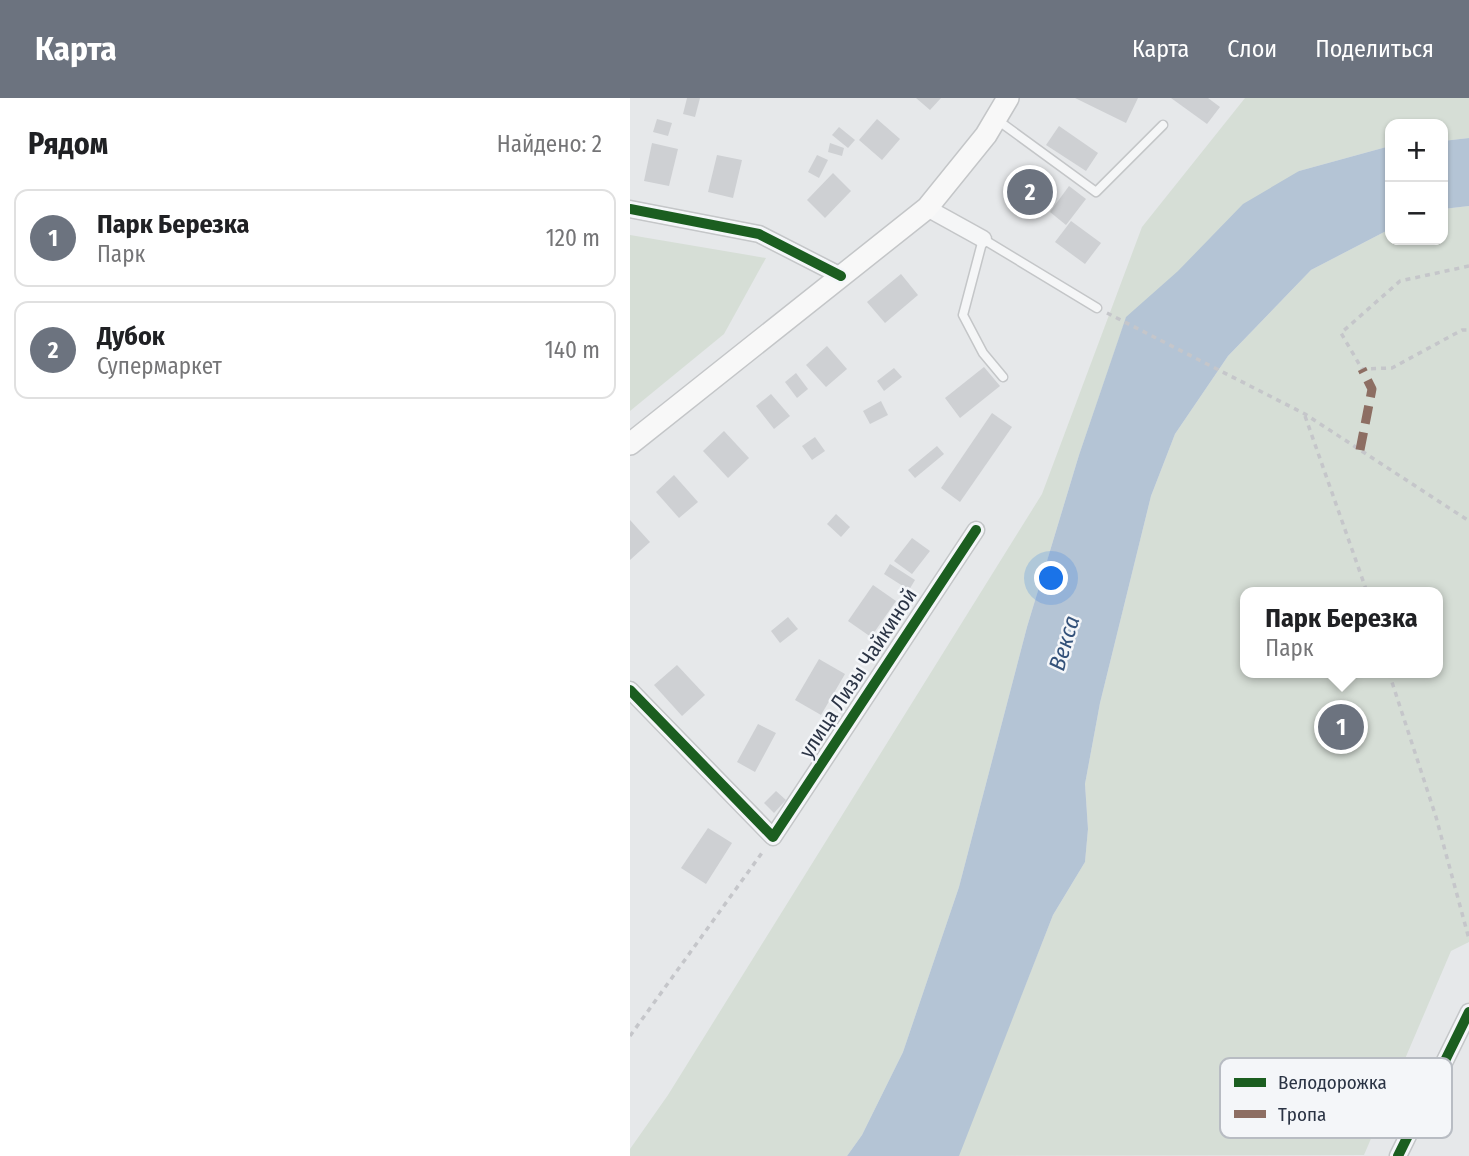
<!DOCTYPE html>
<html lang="ru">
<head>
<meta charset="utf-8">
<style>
	body { margin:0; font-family:"Fira Sans Condensed",sans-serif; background:#f2f2f2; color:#202124 }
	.controls { position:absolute; right:21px; top:21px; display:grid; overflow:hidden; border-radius:14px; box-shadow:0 2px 5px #0004 }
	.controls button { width:63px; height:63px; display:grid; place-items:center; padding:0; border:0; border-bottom:2px solid #e0e0e0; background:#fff; color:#202124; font:35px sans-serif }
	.you { position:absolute; left:422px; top:481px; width:24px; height:24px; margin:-18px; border:5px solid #fff; border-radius:50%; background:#1a73e8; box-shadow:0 0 0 10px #1a73e833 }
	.badge { display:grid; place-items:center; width:46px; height:46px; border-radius:50%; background:#6c737f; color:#fff; font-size:23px; font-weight:700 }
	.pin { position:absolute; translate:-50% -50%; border:4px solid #fff; box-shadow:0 2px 7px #0006 }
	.popup { position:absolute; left:610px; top:489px; width:203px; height:91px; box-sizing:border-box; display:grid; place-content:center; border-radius:14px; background:#fff; filter:drop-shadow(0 2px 5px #0005); font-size:23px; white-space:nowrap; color:#757577 }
	.popup b { font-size:26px; color:#202124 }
	.popup::after { content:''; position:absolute; left:50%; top:100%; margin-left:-14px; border:14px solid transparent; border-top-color:#fff }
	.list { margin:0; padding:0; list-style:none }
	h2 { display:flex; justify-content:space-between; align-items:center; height:91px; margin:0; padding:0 28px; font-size:30px }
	h2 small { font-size:23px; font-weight:400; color:#757577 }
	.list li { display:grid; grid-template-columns:46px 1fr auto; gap:21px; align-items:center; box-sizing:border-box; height:98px; margin:0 14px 14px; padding:0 14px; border:2px solid #e0e0e0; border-radius:14px }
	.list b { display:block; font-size:26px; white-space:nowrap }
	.list p { margin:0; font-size:23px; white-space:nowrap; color:#757577 }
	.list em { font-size:23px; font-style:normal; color:#757577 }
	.map { position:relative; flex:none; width:839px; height:1058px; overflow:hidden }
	header { display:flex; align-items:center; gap:42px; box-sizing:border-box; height:98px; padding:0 35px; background:#6c737f; color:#fff }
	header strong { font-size:33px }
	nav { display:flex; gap:38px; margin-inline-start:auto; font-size:24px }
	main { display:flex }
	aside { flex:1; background:#fff }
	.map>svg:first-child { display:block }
	.green { fill:#d6ded6; fill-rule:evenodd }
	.water { fill:#b4c4d5 }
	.building { fill:#ced0d3 }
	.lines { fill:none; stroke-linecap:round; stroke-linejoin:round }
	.lane-casing { stroke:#c4c6c8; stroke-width:11 }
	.street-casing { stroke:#c4c6c8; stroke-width:19 }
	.secondary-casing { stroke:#c4c6c8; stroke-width:24 }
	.path { stroke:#c5c6ca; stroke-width:3.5; stroke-dasharray:5 5; stroke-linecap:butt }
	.lane { stroke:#f5f6f7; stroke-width:8 }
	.street { stroke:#f5f6f7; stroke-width:16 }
	.secondary { stroke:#f8f8f8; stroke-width:21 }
	.quiet { stroke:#8d6e63; stroke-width:9; stroke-dasharray:18 9; stroke-linecap:butt }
	.cycleway-casing { stroke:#f4f6f9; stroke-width:15 }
	.cycleway { stroke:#1b5e20; stroke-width:10 }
	.labels { text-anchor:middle; stroke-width:5; stroke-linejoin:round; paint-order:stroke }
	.street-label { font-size:21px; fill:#2b3445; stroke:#f4f6f9 }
	.water-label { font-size:23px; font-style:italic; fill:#34527a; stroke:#f4f6f9 }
	.key { fill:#f4f6f9; stroke:#b8bcc3; stroke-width:2 }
	.key-label { font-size:19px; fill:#2b3445 }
</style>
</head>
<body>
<header>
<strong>Карта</strong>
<nav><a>Карта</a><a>Слои</a><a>Поделиться</a></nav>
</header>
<main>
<aside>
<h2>Рядом<small>Найдено: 2</small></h2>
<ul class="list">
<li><span class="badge">1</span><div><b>Парк Березка</b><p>Парк</p></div><em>120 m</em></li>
<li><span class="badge">2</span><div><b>Дубок</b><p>Супермаркет</p></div><em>140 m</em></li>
</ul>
</aside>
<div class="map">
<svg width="839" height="1058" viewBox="0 0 839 1058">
	<rect width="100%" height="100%" fill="#e6e8ea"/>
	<g class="green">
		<polygon points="615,0 839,0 839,40 813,43 813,26 760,26 760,48 669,73 496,220 449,357 397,529 329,789 273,954 232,1037 217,1058 0,1058 0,1051 38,997 412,396 512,129"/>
		<path d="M839 108V844L821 853 734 1057 328 1058 423 817 455 764 458 731 455 686 470 605 521 398 545 336 598 258 681 172 760 131V142H813V111ZM615 494H807V575H615Z"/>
		<polygon points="0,137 136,160 94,236 0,313"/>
	</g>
	<g class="water">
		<polygon points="839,40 839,108 813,111 813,43"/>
		<polygon points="760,48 760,131 681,172 598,258 545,336 521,398 470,605 455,686 458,731 455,764 423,817 329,1058 217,1058 232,1037 273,954 329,789 397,529 449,357 496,219 548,173 613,106 669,73"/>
	</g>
	<g class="building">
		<polygon points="57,0 70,0 65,19 53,16"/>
		<polygon points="286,0 311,0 300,12"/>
		<polygon points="445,0 508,0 496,25"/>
		<polygon points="541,0 578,0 590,9 577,26"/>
		<polygon points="27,21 42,25 38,38 23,34"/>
		<polygon points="247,21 270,41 252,62 229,42"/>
		<polygon points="429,28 468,55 456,73 416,47"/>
		<polygon points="209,29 225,42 218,50 202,37"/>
		<polygon points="22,45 48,51 39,88 14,83"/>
		<polygon points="200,45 214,50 212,58 198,54"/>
		<polygon points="87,57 112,62 103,100 78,94"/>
		<polygon points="187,57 198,62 189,80 178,74"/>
		<polygon points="400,74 418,88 399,113 381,100"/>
		<polygon points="203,75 221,93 195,120 177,102"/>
		<polygon points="439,88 456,101 436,127 420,114"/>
		<polygon points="441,123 471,145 455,166 425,144"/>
		<polygon points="271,176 288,197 255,225 237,204"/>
		<polygon points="197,248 217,271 196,289 176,267"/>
		<polygon points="354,269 370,288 330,320 315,300"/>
		<polygon points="264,270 272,279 254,293 247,283"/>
		<polygon points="166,275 178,291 167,300 155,284"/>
		<polygon points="141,296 160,318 144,331 126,308"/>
		<polygon points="251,303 258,317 240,326 233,313"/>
		<polygon points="362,315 382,329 330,404 311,390"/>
		<polygon points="94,333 119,360 98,380 73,353"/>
		<polygon points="185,339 195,353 182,362 172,348"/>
		<polygon points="307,348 314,356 285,380 278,372"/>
		<polygon points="44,377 68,404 49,420 26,394"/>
		<polygon points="206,416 220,429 211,439 197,426"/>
		<polygon points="0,422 20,444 0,462"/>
		<polygon points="282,440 300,453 282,476 264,463"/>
		<polygon points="260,466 285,482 279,492 254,476"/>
		<polygon points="243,487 266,503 241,539 218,523"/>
		<polygon points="158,519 168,531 150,545 141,533"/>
		<polygon points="189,561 215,576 191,617 165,602"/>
		<polygon points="47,567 75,597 52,618 24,587"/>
		<polygon points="128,626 146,635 125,674 107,664"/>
		<polygon points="189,631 201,639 190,655 177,646"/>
		<polygon points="146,693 156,702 144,715 134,705"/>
		<polygon points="78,730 102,745 76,786 51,770"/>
	</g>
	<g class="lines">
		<g class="lane-casing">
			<g id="lane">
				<polyline points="366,21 466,94 533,27"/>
				<polyline points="373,279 353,255 333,217 353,141 467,210"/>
			</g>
		</g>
		<g class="street-casing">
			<g id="street">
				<polyline points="297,110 353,141"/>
				<polyline points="0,111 129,136 211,178"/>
				<polyline points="0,592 143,739 346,432"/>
				<polyline points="768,1058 839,914"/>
			</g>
		</g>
		<g class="secondary-casing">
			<polyline id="secondary" points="0,346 297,110 356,37 378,0"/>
		</g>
		<g class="path">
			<polyline points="839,168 770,183 711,235 732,271 762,270 832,232 839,232"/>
			<polyline points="477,215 675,316 839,423"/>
			<polyline points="675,318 737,494"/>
			<polyline points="759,575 806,719 839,841"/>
			<polyline points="0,938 134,752"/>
		</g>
		<use href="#lane" class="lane"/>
		<use href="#street" class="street"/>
		<use href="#secondary" class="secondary"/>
		<polyline class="quiet" points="730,352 742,291 732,271"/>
		<g class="cycleway-casing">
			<g id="cycleway">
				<polyline points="0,111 129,136 211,178"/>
				<polyline points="0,592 143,739 346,432"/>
				<polyline points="768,1058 839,914"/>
			</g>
		</g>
		<use href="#cycleway" class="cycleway"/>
	</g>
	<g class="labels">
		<g class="street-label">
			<text transform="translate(228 575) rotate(-57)" y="7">улица Лизы Чайкиной</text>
		</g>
		<g class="water-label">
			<text transform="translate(434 545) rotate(-73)" y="8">Векса</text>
		</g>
	</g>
	<rect x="590" y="960" width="232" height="80" rx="10" class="key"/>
	<rect x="604" y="980" width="32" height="9" fill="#1b5e20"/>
	<rect x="604" y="1012" width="32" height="8" fill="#8d6e63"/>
	<g class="key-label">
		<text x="648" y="991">Велодорожка</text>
		<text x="648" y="1023">Тропа</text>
	</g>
</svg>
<div class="controls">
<button>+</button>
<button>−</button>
</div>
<div class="you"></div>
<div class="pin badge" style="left:711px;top:629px">1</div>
<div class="popup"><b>Парк Березка</b>Парк</div>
<div class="pin badge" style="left:400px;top:94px">2</div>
</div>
</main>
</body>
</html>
